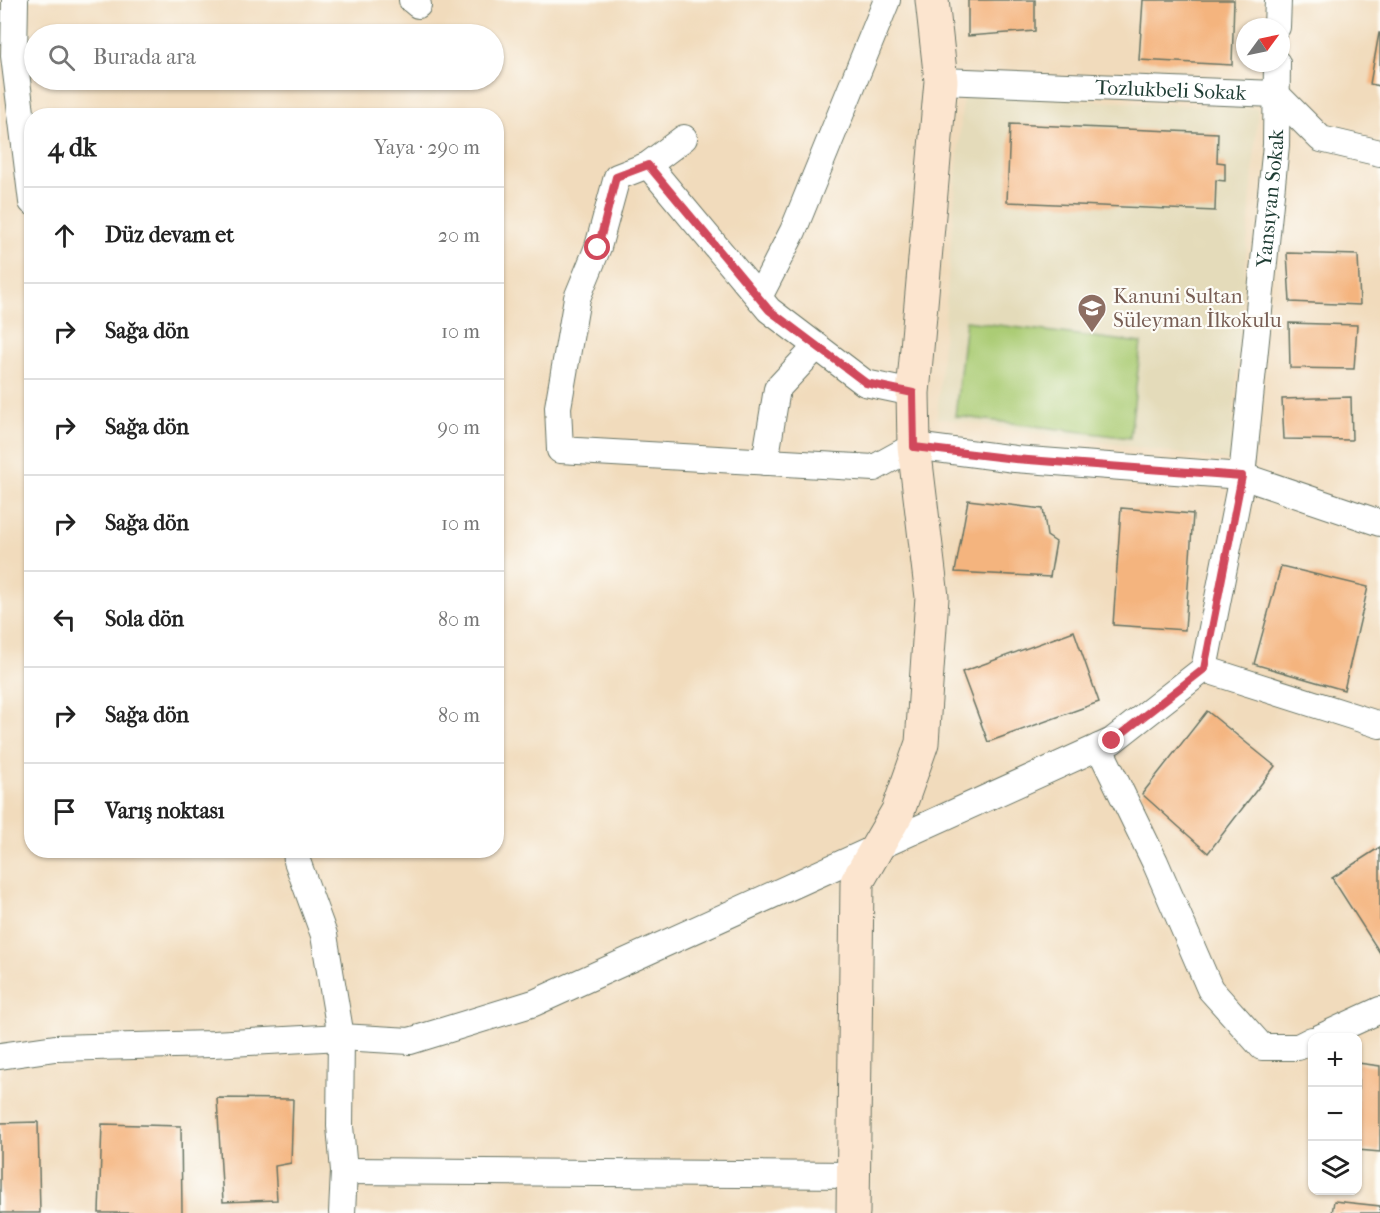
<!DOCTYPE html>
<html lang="tr">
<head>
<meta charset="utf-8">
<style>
	body { margin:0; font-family:"IM FELL French Canon",serif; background:#f6f6f6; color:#222 }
	.controls { position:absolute; right:18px; bottom:18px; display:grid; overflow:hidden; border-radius:12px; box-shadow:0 2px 4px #0004 }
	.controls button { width:54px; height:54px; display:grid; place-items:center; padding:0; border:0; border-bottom:2px solid #e0e0e0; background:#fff; color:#222; font:30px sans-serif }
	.compass { position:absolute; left:1236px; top:18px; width:54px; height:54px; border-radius:50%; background:#fff; box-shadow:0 2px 4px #0004; rotate:57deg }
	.stop { position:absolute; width:18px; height:18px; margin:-14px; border:4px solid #d1495b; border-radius:50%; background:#fff }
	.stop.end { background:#d1495b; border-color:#fff; box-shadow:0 2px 6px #0008 }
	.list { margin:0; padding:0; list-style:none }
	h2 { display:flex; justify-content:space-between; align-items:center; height:78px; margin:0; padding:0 24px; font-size:26px }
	h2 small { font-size:20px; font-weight:400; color:#767676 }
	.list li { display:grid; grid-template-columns:39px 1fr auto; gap:18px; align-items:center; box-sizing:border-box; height:96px; padding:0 24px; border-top:2px solid #e0e0e0 }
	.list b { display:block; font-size:22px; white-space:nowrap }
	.list em { font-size:20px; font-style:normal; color:#767676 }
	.icon { flex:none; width:33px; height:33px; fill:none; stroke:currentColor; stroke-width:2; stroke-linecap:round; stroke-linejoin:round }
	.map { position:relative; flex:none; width:1380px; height:1213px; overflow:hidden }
	.search { position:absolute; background:#fff; box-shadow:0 2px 4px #0004; left:24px; top:24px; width:480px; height:66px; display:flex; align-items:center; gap:15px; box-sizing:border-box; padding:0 21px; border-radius:33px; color:#767676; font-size:22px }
	.panel { position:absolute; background:#fff; box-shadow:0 2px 4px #0004; left:24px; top:108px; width:480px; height:750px; border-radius:24px }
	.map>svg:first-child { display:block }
	.built { fill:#e4dbba }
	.green { fill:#abcc74; stroke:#658454; stroke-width:1.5 }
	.building { fill:#f4b47e }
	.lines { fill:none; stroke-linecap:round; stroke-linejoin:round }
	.street-casing { stroke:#687464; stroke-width:28 }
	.secondary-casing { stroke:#687464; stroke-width:35 }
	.street { stroke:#fff; stroke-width:26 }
	.secondary { stroke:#fce5cf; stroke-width:33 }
	.route { stroke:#d1495b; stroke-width:8 }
	.labels { text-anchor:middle; stroke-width:4.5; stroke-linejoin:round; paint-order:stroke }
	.street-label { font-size:21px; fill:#1f3d34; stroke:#fdfcf7 }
	.education-label { font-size:21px; fill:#785e54; stroke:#fdfcf7; text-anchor:start }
</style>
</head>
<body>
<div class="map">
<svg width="1380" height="1213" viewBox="0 0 1380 1213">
	<rect width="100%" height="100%" fill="#fdfcf7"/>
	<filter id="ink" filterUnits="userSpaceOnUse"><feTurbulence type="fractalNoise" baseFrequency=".0167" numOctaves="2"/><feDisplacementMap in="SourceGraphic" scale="12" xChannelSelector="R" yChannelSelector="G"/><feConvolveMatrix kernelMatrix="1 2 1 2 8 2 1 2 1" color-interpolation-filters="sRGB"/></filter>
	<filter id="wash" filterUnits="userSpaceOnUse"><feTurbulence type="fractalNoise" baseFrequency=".008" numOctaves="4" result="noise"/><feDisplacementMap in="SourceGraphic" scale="24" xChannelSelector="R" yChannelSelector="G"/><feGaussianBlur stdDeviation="1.35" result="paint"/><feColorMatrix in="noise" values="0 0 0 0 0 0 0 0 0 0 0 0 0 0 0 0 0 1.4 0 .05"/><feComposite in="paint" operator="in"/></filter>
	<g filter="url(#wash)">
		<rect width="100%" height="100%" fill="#f1dbbc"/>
		<polygon class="built" points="963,95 1258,108 1230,461 937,418"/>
		<polygon class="green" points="966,321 1141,343 1130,438 955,416"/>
		<g id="blocks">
			<g class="building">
				<polygon points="968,0 1035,0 1035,31 968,36"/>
				<polygon points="1143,0 1234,0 1232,65 1139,60"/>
				<polygon points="1379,33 1380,33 1380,86 1370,84"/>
				<polygon points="1010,124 1218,133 1217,162 1225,163 1225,181 1216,180 1215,211 1007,202"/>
				<polygon points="1287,253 1358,255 1360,305 1290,302"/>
				<polygon points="1289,323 1357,325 1354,369 1290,368"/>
				<polygon points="1351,397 1352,440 1284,439 1282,399"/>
				<polygon points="968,500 1043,509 1047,536 1056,542 1050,577 955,572"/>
				<polygon points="1121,508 1193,514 1185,630 1113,625"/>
				<polygon points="1281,566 1368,587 1344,690 1254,664"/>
				<polygon points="1074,631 1099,702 988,742 962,672"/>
				<polygon points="1207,711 1275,766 1208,853 1142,794"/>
				<polygon points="1380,847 1380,953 1332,878"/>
				<polygon points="1358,1063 1380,1066 1380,1152 1358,1150"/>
				<polygon points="217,1098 293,1099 291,1163 275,1166 277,1200 223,1202"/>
				<polygon points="38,1122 40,1213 0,1213 0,1123"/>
				<polygon points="102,1124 181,1126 182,1213 99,1213"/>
				<polygon points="1334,1201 1380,1206 1380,1213 1332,1213"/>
			</g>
		</g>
	</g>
	<g filter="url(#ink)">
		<use href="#blocks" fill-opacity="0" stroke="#687464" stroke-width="1.5"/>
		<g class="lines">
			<g class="street-casing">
				<g id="street">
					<polyline points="15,0 14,56 32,202"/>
					<polyline points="412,0 418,5"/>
					<polyline points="1277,27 1278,0"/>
					<path id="s1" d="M941 81 1276 94 1321 139 1380 153"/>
					<polyline points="684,138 648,165 617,177 598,247 577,298 558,407 560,450 874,468 914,446 1015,459 1242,476 1380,523"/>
					<polyline points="648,165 769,310 865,383 913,393"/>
					<polyline points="759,297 793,231 887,0"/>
					<polyline points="765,462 777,389 817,346"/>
					<polyline points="1204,669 1380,725"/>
					<polyline points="1099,747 1155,862 1210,989 1262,1047 1298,1047 1312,1040"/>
					<polyline points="296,850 297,861 324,935 341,1037 340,1126 344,1171 342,1213"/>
					<polyline points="1319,1038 1380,1010"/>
					<path id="s2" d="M0 1056 55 1048 213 1044 341 1037 410 1041 534 1003 1112 741 1204 669 1242 476 1276 145 1277 63"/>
					<polyline points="344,1171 853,1175"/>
				</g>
			</g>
			<g class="secondary-casing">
				<polyline id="secondary" points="853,1213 857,882 898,811 922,743 932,597 914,446 913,393 941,81 932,0"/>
			</g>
			<use href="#street" class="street"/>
			<use href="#secondary" class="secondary"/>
		</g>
	</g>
	<g class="lines" filter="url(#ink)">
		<polyline class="route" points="598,248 616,177 648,165 769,310 866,383 913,393 914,447 1015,459 1242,476 1204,669 1112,741"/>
	</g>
	<defs>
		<g id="school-pin" transform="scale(1.5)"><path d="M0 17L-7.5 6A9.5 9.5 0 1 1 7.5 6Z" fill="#8d6e63" stroke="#fdfcf7"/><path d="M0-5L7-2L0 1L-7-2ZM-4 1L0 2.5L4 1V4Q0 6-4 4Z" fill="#fff"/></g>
	</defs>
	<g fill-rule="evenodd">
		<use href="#school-pin" x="1092" y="308"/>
	</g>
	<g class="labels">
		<g class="street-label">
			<text dy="7" stroke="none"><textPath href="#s1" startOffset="230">Tozlukbeli Sokak</textPath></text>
			<text dy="7" stroke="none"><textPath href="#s2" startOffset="1768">Yansıyan Sokak</textPath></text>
		</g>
		<g class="education-label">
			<text x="1113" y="303">Kanuni Sultan<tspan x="1113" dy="24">Süleyman İlkokulu</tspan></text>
		</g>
	</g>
</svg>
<div class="controls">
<button>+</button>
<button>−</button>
<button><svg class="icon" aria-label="layers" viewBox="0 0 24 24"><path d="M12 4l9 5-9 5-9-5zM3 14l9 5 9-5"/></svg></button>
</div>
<svg class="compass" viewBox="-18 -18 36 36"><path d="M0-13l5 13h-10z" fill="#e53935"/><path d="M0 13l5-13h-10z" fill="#767676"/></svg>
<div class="stop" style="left:598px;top:248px"></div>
<div class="stop end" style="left:1112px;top:741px"></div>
<div class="search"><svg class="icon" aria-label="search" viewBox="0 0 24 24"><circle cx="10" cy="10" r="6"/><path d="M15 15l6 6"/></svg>Burada ara</div>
<section class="panel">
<h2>4 dk<small>Yaya · 290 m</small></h2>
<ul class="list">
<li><svg class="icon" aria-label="ahead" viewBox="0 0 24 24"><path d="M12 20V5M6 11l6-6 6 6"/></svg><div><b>Düz devam et</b></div><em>20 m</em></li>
<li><svg class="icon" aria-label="right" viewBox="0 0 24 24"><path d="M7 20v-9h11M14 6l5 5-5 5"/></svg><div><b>Sağa dön</b></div><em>10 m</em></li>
<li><svg class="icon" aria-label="right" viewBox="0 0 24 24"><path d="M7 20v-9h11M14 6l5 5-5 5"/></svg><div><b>Sağa dön</b></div><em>90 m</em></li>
<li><svg class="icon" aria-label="right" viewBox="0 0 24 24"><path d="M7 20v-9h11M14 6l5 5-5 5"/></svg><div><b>Sağa dön</b></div><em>10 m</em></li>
<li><svg class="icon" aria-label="left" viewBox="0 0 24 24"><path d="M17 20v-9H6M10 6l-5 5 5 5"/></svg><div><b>Sola dön</b></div><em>80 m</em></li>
<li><svg class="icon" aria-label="right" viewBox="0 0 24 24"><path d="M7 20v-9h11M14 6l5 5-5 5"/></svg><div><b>Sağa dön</b></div><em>80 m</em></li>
<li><svg class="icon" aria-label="arrive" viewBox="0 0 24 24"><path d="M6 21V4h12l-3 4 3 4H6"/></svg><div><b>Varış noktası</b></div></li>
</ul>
</section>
</div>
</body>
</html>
